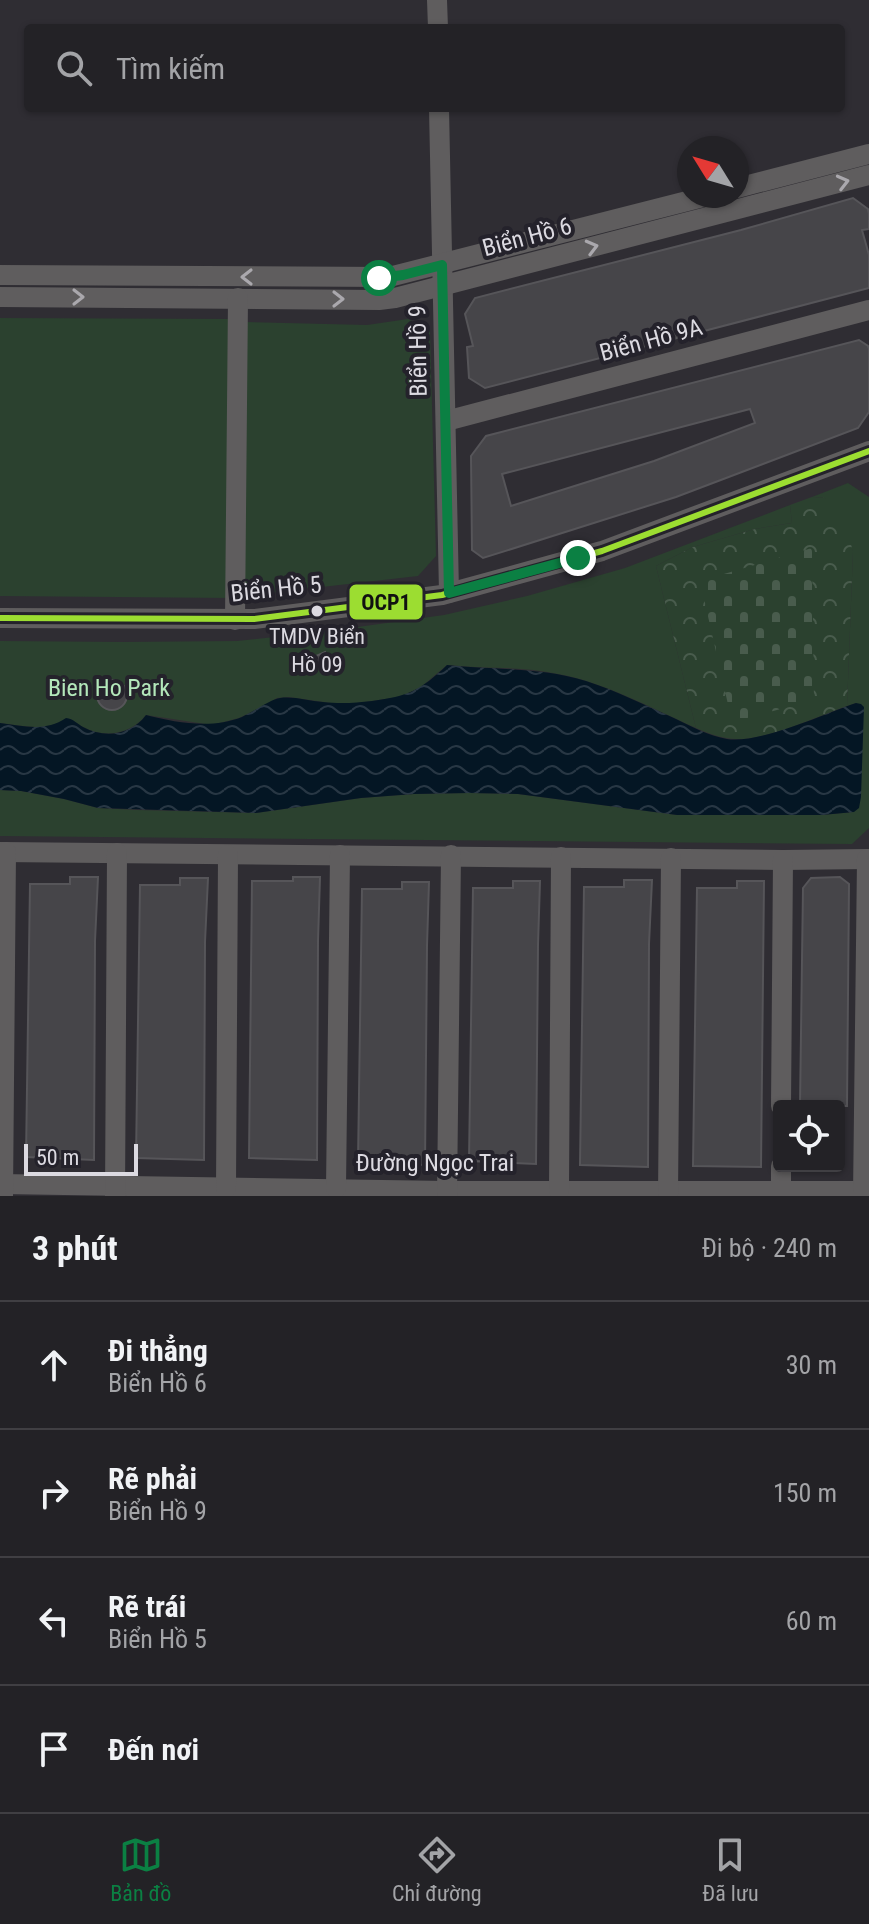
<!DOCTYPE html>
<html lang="vi">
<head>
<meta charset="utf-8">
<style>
	body { margin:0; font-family:"Roboto Condensed",sans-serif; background:#2f2f32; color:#f1f3f6 }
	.controls { position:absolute; right:24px; bottom:24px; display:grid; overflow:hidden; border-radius:8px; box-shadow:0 2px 6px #0004 }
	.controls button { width:72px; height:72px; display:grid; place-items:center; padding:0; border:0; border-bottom:2px solid #403f43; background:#232226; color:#f1f3f6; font:40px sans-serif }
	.compass { position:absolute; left:677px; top:136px; width:72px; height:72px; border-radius:50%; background:#232226; box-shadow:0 2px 6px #0004; rotate:307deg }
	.scale { position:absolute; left:24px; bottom:20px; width:114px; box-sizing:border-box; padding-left:8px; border:4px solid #dcdae1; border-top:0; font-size:22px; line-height:28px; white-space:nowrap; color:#dcdae1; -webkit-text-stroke:6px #24222b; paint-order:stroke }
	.stop { position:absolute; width:24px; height:24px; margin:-18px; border:6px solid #0b8043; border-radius:50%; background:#fff }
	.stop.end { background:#0b8043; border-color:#fff; box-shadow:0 2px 8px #0008 }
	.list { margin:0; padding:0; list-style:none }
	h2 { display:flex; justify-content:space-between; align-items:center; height:104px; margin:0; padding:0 32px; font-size:34px }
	h2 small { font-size:26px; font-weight:400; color:#a3a4a7 }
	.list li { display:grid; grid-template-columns:52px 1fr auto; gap:24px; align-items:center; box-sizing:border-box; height:128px; padding:0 32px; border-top:2px solid #403f43 }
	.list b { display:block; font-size:30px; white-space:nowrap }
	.list p { margin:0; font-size:26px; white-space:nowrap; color:#a3a4a7 }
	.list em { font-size:26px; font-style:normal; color:#a3a4a7 }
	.icon { flex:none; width:44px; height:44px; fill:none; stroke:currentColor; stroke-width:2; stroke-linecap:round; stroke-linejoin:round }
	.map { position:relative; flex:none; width:869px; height:1196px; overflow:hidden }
	.search { position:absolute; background:#232226; box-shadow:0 2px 6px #0004; left:24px; right:24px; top:24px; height:88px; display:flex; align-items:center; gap:20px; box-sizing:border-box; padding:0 28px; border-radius:8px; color:#a3a4a7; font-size:30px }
	.sheet { height:616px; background:#232226 }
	nav { display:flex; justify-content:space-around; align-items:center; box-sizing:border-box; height:112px; border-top:2px solid #403f43; background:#232226; font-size:22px; color:#a3a4a7 }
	nav a { display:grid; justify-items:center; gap:4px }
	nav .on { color:#0b8043 }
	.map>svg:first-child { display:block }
	.green { fill:#2b412f }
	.forest { fill:url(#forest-crowns) }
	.cemetery { fill:url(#cemetery-stones) }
	.water { fill:url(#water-waves) }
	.building { fill:#464549; stroke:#565559; stroke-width:2; fill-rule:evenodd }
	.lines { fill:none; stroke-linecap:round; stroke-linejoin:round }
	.minor { stroke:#5f5d5e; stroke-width:20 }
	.bus-1-casing { stroke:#24222b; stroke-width:12 }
	.bus-1 { stroke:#9cdd31; stroke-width:6 }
	.oneway { stroke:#aaa8ad }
	.route { stroke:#0b8043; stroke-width:10 }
	.bus-dot { fill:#dcdae1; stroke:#24222b; stroke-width:3 }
	.labels { text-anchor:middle; stroke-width:8; stroke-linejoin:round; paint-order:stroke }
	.bus-label { font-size:22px; fill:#dcdae1; stroke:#24222b }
	.street-label { font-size:24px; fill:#dcdae1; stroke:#24222b }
	.park-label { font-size:24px; fill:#b3e7ba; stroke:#24222b }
	.line-badge { stroke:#24222b; stroke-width:3 }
	.pale-badge-label { font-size:22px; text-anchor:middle; font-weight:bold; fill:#111 }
</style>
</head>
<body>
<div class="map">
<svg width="869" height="1196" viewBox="0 0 869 1196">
	<defs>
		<pattern id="forest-crowns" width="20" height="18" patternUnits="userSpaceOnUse" patternTransform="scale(2)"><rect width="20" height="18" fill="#2b412f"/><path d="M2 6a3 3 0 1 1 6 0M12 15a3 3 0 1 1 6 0" fill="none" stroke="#495c4d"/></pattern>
		<pattern id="cemetery-stones" width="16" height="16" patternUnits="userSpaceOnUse" patternTransform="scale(2)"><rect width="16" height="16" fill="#2b412f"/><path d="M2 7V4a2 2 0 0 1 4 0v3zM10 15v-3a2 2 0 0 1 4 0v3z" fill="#495c4d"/></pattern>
		<pattern id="water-waves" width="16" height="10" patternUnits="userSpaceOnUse" patternTransform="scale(2)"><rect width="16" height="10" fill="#041624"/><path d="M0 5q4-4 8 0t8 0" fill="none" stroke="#283744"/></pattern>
	</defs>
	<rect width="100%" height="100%" fill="#2f2d33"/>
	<g class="green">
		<polygon points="0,318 229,319 230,598 0,596"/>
		<polygon points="408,319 430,330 436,556 418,576 244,596 245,322 367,325"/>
		<polygon points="848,483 869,497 869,828 852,844 0,836 0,790 21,791 64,799 98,808 138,810 256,813 361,798 414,794 469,793 518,794 677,815 821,815 854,812 856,703 847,706 853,551 825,498 812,497"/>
		<path d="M790 505 792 523 755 529 693 547 656 566 696 728C651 708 606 683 558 674 521 666 484 669 447 665L421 687 400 697 344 705 289 697 277 698 264 706 239 718 212 725 146 715C131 734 105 739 83 727 76 723 74 720 66 719 46 732 23 726 0 723V641L122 642 237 641 329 631 444 615 527 596 625 568Z"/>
	</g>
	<path class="forest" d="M812 497 825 498 835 504 842 515 853 551 847 706C815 717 758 745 726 738 715 736 705 732 696 728L656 566 693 547 755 529 792 523 790 505Z"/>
	<polygon class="cemetery" points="812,548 814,700 732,722 700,581"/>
	<path class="water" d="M447 665C494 670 540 667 586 681 617 691 647 706 676 719 692 727 710 736 727 739 759 744 824 714 856 703L861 704 864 707 861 797 859 808 854 812 822 815H677L518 794 469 793 414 794 361 798 256 813 98 808 64 799 21 791 0 790V723C23 726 46 732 66 718 74 719 76 723 83 727 105 739 131 735 146 715 177 723 212 729 242 717 253 712 271 699 280 698 294 696 309 701 323 702 340 704 355 703 372 701 408 696 420 691 447 665Z"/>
	<g class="building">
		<polygon points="853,198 868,209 869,214 869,229 862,230 869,255 869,288 485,388 469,378 467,347 473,346 465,314 475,298 741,230"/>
		<path d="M859 340 868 346 869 349V412L858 428 676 497 483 558 472 550 471 456 486 436ZM750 409 755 423 654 461 511 506 502 474Z"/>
		<polygon points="325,652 330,663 312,671 307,660"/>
		<circle cx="112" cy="695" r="15"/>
		<polygon points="70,877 98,877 95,941 94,1160 26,1157 30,884 70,884"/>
		<polygon points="293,877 320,877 318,941 317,1160 249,1158 252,881 293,881"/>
		<polygon points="840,877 849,884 847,1106 800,1106 803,888 811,878"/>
		<polygon points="180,878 208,878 205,942 204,1160 136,1158 140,885 180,885"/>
		<polygon points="624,880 652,880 649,944 648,1167 580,1165 584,887 624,887"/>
		<polygon points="513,881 540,881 538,945 536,1164 469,1161 473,888 513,888"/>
		<polygon points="737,881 764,881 761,1167 693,1166 697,888 737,888"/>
		<polygon points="402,882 429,882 427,946 425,1165 358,1162 362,889 402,889"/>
	</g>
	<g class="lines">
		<g class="minor">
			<polyline points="437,0 438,28"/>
			<polyline points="439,108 449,593"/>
			<polyline points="737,188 869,154"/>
			<polyline points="0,275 389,277 707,196"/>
			<polyline points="0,297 379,300 395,298 869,175"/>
			<polyline points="446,421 869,310"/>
			<polyline points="0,618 254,619 442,595 602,551 869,451"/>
			<polyline points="235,620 238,298"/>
			<polyline points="0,852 783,860 869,859"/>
			<polyline points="781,1106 783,860"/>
			<polyline points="0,1184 447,1191 869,1191"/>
			<polyline points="226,1188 228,855"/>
			<polyline points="336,1188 340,855"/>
			<polyline points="559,1190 561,857"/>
			<polyline points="3,1196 6,852"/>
			<polyline points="115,1196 117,853"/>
			<polyline points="447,1196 451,855"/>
			<polyline points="668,1196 671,858"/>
			<polyline points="781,1196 781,1166"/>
			<polyline points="863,1196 867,859"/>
		</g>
		<g class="bus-1-casing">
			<polyline id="bus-1" points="0,618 254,619 442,595 602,551 869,451"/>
		</g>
		<use href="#bus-1" class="bus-1"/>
	</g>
	<defs><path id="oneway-chevron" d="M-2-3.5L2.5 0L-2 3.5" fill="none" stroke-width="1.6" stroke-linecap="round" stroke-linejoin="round" transform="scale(2)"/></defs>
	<g class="oneway">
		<use href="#oneway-chevron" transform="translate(843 182) rotate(-14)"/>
		<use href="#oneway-chevron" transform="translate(592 247) rotate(-15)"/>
		<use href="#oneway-chevron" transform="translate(247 277) rotate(-180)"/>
		<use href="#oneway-chevron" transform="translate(78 297)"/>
		<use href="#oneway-chevron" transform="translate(338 299)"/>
	</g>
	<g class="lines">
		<polyline class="route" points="379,278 403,275 442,265 449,593 578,558"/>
	</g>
	<circle class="bus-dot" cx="317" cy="611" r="7"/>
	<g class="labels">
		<g class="bus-label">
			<text x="317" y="644">TMDV Biển<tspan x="317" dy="28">Hồ 09</tspan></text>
		</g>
		<g class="street-label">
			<text transform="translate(527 237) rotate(-15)" y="8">Biển Hồ 6</text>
			<text transform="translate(651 340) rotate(-15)" y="8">Biển Hồ 9A</text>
			<text transform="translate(418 351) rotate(-91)" y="8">Biển Hồ 9</text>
			<text transform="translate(276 589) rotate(-6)" y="8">Biển Hồ 5</text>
			<text x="435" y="1171">Đường Ngọc Trai</text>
		</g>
		<g class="park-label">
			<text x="109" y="696">Bien Ho Park</text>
		</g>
	</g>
	<rect class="line-badge" x="348" y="583" width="76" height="38" rx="8" fill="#9cdd31"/>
	<g class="pale-badge-label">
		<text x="386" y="610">OCP1</text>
	</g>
</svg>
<div class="controls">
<button><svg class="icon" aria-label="locate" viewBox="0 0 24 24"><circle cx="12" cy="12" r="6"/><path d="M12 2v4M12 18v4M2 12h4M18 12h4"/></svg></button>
</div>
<svg class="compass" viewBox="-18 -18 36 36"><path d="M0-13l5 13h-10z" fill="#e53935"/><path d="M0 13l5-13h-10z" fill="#a3a4a7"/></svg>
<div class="scale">50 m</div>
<div class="stop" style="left:379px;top:278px"></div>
<div class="stop end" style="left:578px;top:558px"></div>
<div class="search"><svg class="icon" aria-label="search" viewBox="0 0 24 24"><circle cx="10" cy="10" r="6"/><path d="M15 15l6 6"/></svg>Tìm kiếm</div>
</div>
<section class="sheet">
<h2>3 phút<small>Đi bộ · 240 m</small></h2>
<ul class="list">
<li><svg class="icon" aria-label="ahead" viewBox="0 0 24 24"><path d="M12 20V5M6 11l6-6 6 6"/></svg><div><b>Đi thẳng</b><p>Biển Hồ 6</p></div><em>30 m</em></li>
<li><svg class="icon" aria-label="right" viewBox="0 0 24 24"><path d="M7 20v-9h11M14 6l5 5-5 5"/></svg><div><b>Rẽ phải</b><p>Biển Hồ 9</p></div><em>150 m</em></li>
<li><svg class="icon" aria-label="left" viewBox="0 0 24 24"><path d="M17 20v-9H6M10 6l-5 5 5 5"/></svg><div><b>Rẽ trái</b><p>Biển Hồ 5</p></div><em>60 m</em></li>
<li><svg class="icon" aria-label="arrive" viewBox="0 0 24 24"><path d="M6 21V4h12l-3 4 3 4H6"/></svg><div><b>Đến nơi</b></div></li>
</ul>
</section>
<nav>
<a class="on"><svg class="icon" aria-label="map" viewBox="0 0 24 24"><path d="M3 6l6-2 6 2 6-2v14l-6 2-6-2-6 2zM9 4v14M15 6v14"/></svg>Bản đồ</a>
<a><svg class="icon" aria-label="directions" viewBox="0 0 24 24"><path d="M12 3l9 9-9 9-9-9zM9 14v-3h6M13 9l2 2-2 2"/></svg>Chỉ đường</a>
<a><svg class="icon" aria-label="saved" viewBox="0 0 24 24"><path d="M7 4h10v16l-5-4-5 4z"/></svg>Đã lưu</a>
</nav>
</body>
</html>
